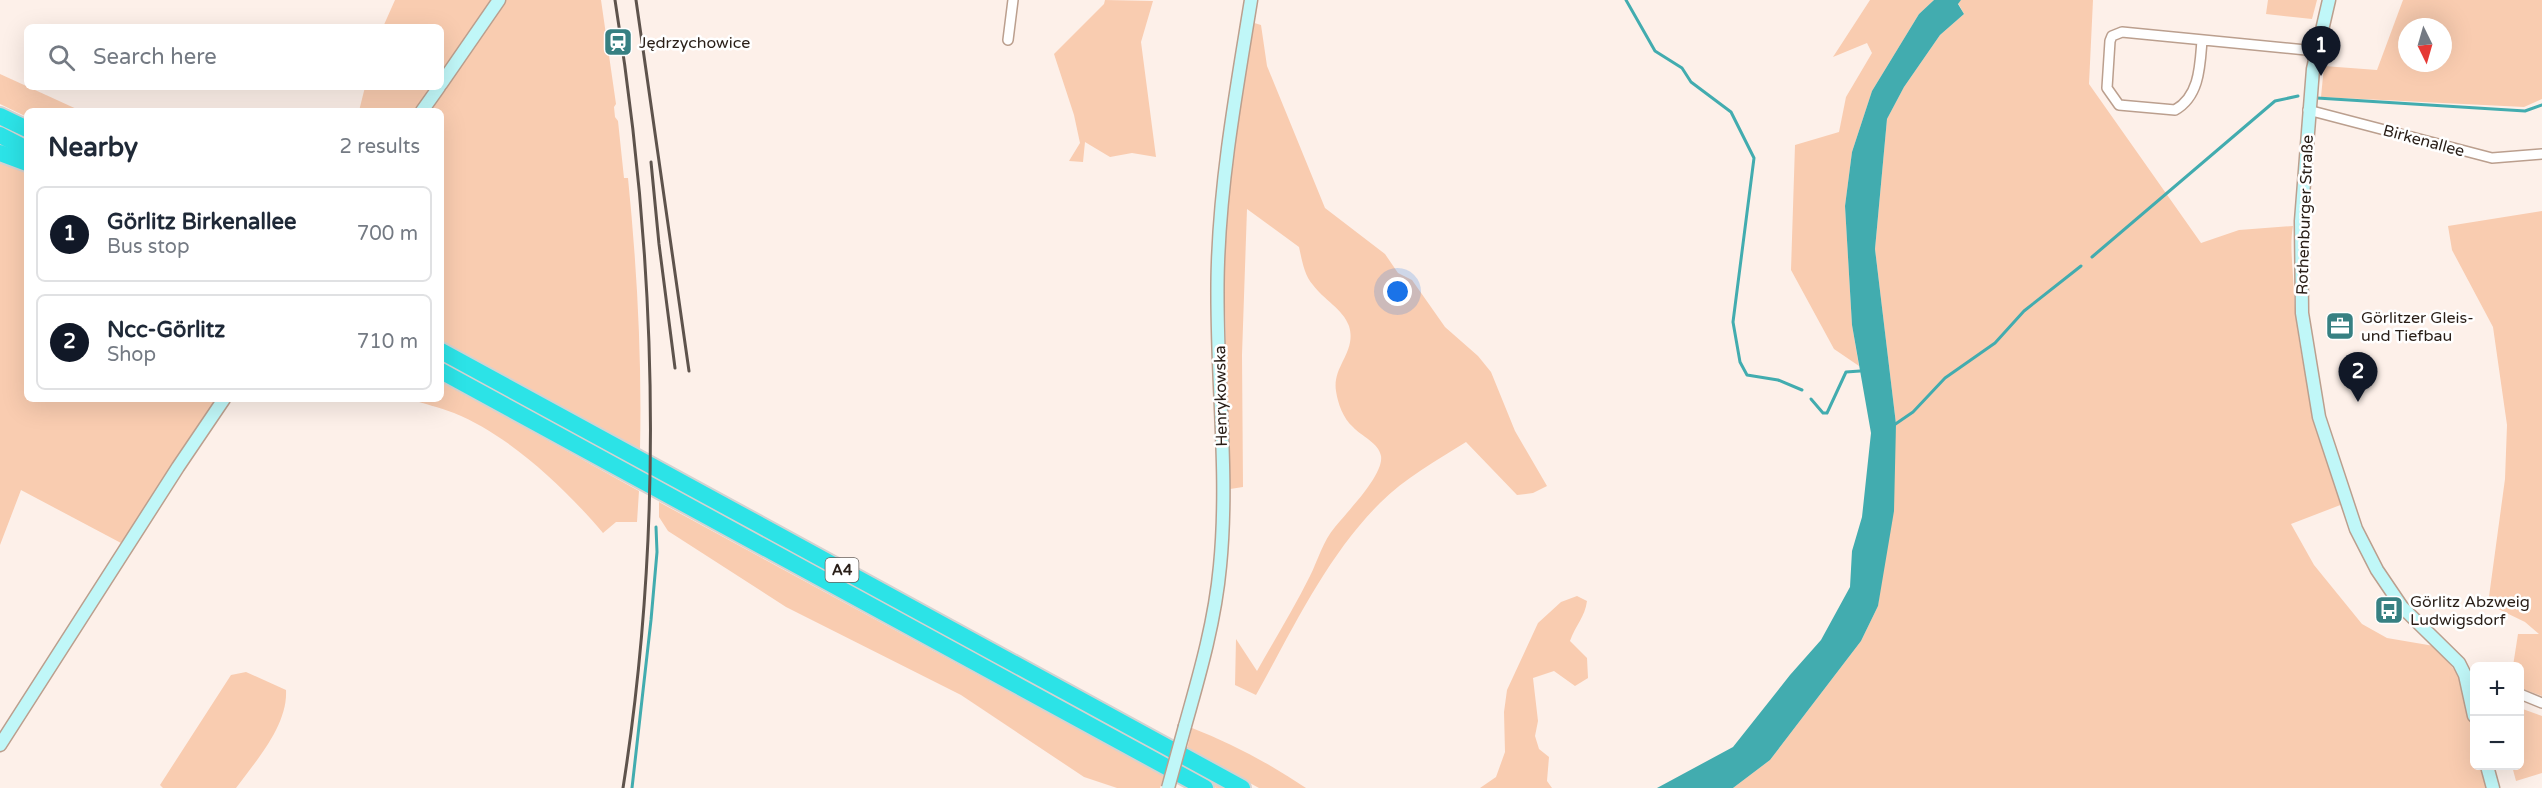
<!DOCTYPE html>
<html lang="en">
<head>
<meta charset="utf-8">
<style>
	body { margin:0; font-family:"Varela Round",sans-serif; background:#f6f6f7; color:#1f2937 }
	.controls { position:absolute; right:18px; bottom:18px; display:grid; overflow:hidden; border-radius:9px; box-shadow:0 6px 24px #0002 }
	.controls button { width:54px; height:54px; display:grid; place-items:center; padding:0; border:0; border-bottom:2px solid #e0e1e3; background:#fff; color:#1f2937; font:30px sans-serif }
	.compass { position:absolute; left:2398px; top:18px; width:54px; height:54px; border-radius:50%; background:#fff; box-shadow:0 6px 24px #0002; rotate:175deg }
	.you { position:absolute; left:1398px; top:292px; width:21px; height:21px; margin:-15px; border:4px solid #fff; border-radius:50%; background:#1a73e8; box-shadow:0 0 0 9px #1a73e833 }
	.badge { display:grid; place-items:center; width:39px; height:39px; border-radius:50%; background:#111827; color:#fff; font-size:20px; font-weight:700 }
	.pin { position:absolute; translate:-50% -50px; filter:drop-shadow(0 2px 3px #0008) }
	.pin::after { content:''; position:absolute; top:32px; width:21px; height:18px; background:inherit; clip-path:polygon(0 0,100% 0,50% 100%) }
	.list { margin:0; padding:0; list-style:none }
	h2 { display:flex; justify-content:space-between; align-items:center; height:78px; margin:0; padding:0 24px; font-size:26px }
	h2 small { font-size:20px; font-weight:400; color:#747a83 }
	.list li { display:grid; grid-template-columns:39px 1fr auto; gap:18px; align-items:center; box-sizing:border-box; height:96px; margin:0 12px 12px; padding:0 12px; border:2px solid #e0e1e3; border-radius:9px }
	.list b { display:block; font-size:22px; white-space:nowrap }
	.list p { margin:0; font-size:20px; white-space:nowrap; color:#747a83 }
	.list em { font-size:20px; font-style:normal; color:#747a83 }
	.icon { flex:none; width:33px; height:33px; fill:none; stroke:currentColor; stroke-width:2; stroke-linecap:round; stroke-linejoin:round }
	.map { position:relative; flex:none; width:2542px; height:788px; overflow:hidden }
	.search { position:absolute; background:#fff; box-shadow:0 6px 24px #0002; left:24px; top:24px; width:420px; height:66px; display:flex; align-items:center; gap:15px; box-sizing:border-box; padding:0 21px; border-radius:9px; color:#747a83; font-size:22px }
	.panel { position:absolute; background:#fff; box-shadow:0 6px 24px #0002; left:24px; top:108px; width:420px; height:294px; border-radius:9px }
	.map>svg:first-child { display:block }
	.green { fill:#f9ccb0; fill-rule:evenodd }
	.water { fill:#42acaf }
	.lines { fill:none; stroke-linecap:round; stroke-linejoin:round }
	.stream { stroke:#42acaf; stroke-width:3 }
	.street-casing { stroke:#bb9f8e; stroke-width:12 }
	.secondary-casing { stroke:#bb9f8e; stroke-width:15 }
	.highway-casing { stroke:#d4d2d1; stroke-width:20 }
	.street { stroke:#fff; stroke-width:9 }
	.secondary { stroke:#c0f7f8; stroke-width:12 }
	.highway { stroke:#2ce3e7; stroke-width:16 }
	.rail { stroke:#5e534c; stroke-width:3 }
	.secondary-bridge-casing { stroke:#bb9f8e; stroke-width:15; stroke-linecap:butt }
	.secondary-bridge { stroke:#c0f7f8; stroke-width:12 }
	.labels { text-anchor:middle; stroke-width:5; stroke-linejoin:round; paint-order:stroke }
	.shield { fill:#fff; stroke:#69625d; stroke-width:1.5 }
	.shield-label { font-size:15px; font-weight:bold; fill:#291e17 }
	.poi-label { font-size:16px; fill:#291e17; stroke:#fff; text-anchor:start }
	.street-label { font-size:16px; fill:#291e17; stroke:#fff }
</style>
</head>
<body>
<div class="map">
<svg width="2542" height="788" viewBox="0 0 2542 788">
	<rect width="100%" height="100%" fill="#fdf0e9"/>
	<g class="green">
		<polygon points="395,0 492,0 441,72 441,27 383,27"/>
		<path d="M506 0H601L616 104 614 107 615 117 618 121 624 178H628C637 268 642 358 640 449L441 341V111H431Z"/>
		<polygon points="1105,0 1153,1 1141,42 1156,157 1132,153 1110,157 1085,142 1083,162 1069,161 1080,143 1074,115 1054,54 1104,4"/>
		<polygon points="1870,0 1934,0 1919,14 1872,91 1852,152 1845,206 1852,325 1859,366 1834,349 1791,270 1795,145 1839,132 1846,97 1872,53 1867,43 1833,57"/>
		<path d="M1961 0H2093L2089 84 2201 243 2239 230 2293 226C2290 242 2292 260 2293 276 2296 360 2317 425 2343 504L2291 524 2314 565 2362 624 2387 638 2434 646 2460 676 2474 728V766H2485L2491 788H1733L1770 760 1861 641 1878 606 1896 424 1875 249 1887 119 1904 87 1940 35 1964 14 1958 3Z"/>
		<polygon points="2268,0 2317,0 2312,19 2266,14"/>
		<path d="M2403 0H2542V99L2524 107 2321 97 2324 66 2377 70ZM2407 27H2443V63H2407Z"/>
		<path d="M1251 22 1261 25 1267 66 1325 208 1385 254 1398 273 1412 280 1445 327 1478 356 1491 372 1515 431 1547 486 1533 493 1517 495 1466 442C1436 461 1405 478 1380 503 1326 557 1293 629 1256 695L1235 685 1236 639 1257 671C1275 639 1294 608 1310 576 1318 560 1323 541 1335 527 1347 512 1384 475 1381 456 1379 443 1361 436 1353 427 1343 418 1338 404 1336 391 1332 366 1357 352 1349 326 1343 309 1323 299 1313 285 1304 275 1302 260 1299 247L1247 209 1242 355 1243 487 1230 489 1223 233 1226 189Z"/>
		<polygon points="0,74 81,111 27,111 27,117 0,104"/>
		<polygon points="365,87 431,87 414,111 359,111"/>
		<polygon points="0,158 27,166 27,399 217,399 121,543 21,490 0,545"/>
		<polygon points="2542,204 2542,696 2520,688 2520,666 2513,666 2518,634 2539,634 2525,622 2488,604 2505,479 2507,425 2493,327 2452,250 2448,226 2542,211"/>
		<polygon points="441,358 1227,788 1216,788 441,364"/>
		<path d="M441 381 639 491 637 522H616L603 533C565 488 509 435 454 413 439 407 424 404 410 399H441Z"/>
		<polygon points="659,502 1164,776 1160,788 1117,788 1084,777 961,695 786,607 668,531 659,517"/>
		<path d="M1577 596 1587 601C1585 617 1575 626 1570 641L1587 658 1588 678 1575 686 1554 671 1533 678 1538 721 1535 736 1539 749 1549 757 1547 781 1552 788H1480L1496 777 1505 752 1504 712 1507 690 1538 623 1561 602Z"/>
		<path d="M246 672 286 690C288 725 256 761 236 788H163L160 785 231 675Z"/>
		<polygon points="2520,708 2542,716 2542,773 2516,781 2512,766 2520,766"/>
		<path d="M1192 728C1233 744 1270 764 1306 788H1259L1187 749Z"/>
	</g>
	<polygon class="water" points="1934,0 1961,0 1958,4 1964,14 1940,35 1904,87 1887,119 1875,249 1896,424 1894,511 1878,606 1861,641 1770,760 1733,788 1657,788 1733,747 1790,675 1821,640 1850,587 1852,551 1862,517 1871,433 1852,325 1845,206 1852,152 1872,91 1919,14"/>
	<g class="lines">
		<g class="stream">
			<polyline points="1626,0 1655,51 1682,68 1691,82 1731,112 1754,158 1733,322 1740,362 1747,375 1778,380 1802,390"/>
			<polyline points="2317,98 2525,111 2542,105"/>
			<polyline points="2092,257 2275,101 2298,96"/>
			<polyline points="1811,399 1823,413 1827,413 1846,372 1860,371"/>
			<polyline points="1894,425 1913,412 1945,378 1995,343 2024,311 2081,266"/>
			<polyline points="632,788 651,620 657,552 656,527"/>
		</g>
		<g class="street-casing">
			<g id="street">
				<polyline points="1008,40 1013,0"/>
				<path d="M2202 40C2200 65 2200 96 2175 110L2119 105 2107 88 2110 41 2112 36 2122 32 2316 51"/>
				<polyline points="2308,110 2492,158 2542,154"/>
				<polyline points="2520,694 2542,703"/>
			</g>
		</g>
		<g class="secondary-casing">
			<g id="secondary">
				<polyline points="2329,0 2313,69 2301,221 2302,313 2319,417 2356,529 2377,570 2402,607 2459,663 2465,675 2474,716"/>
				<polyline points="441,84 499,0"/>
				<polyline points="422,111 439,87"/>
				<path d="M1185 726C1200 673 1215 621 1220 566 1230 465 1214 363 1218 262 1221 174 1237 87 1251 0"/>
				<polyline points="0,745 178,467 224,399"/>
				<polyline points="2487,766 2493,788"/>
			</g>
		</g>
		<g class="highway-casing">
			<g id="highway">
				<polyline points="0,116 27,129"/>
				<polyline points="0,135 27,149"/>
				<polyline points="0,153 27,163"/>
				<polyline points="441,351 1242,788"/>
				<polyline points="441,371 1205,788"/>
			</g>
		</g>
		<use href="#street" class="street"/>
		<use href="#secondary" class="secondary"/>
		<use href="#highway" class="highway"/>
		<g class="rail">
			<path d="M615 0C657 261 664 527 623 788"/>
			<polyline points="636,0 689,371"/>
			<polyline points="651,162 659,244 675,368"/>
		</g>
		<g class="secondary-bridge-casing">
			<polyline id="secondary-bridge" points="1168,788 1185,726"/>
		</g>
		<use href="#secondary-bridge" class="secondary-bridge"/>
	</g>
	<defs>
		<g id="station-square" transform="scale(1.5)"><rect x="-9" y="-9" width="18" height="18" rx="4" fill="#378082" stroke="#fff"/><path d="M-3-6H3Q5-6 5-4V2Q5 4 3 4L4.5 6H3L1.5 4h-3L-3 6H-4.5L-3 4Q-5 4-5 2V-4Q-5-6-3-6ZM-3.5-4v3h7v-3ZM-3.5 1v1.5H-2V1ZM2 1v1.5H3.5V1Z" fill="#fff"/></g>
		<g id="office-square" transform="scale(1.5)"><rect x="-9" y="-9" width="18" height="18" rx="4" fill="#378082" stroke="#fff"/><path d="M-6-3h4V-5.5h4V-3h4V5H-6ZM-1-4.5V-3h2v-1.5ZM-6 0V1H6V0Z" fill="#fff"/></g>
		<g id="bus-square" transform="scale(1.5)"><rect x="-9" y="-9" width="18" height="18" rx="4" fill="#378082" stroke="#fff"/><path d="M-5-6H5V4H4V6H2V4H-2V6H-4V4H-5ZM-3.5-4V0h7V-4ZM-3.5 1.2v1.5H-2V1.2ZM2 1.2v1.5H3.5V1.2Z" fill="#fff"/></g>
	</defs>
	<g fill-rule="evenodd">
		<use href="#station-square" x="618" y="42"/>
		<use href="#office-square" x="2340" y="326"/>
		<use href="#bus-square" x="2389" y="610"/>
	</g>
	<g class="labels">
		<rect class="shield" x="825.5" y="558" width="33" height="24" rx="4.5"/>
		<g class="shield-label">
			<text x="842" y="575">A4</text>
		</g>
		<g class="poi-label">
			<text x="639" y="48">Jędrzychowice</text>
			<text x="2361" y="323">Görlitzer Gleis-<tspan x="2361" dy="18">und Tiefbau</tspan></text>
			<text x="2410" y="607">Görlitz Abzweig<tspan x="2410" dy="18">Ludwigsdorf</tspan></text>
		</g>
		<g class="street-label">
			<text transform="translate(2424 140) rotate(15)" y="6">Birkenallee</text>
			<text transform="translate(2304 215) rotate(-88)" y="6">Rothenburger Straße</text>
			<text transform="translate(1220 396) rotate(-91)" y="6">Henrykowska</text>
		</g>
	</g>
</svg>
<div class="controls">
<button>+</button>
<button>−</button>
</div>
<svg class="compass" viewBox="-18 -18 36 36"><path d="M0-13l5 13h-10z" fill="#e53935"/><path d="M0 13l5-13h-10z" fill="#747a83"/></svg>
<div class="you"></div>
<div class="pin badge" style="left:2321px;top:76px">1</div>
<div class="pin badge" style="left:2358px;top:402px">2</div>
<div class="search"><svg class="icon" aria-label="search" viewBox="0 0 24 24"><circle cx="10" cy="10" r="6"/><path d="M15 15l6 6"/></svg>Search here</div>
<section class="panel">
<h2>Nearby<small>2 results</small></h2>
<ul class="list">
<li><span class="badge">1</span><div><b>Görlitz Birkenallee</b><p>Bus stop</p></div><em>700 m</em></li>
<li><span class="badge">2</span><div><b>Ncc-Görlitz</b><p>Shop</p></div><em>710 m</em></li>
</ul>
</section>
</div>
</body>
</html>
